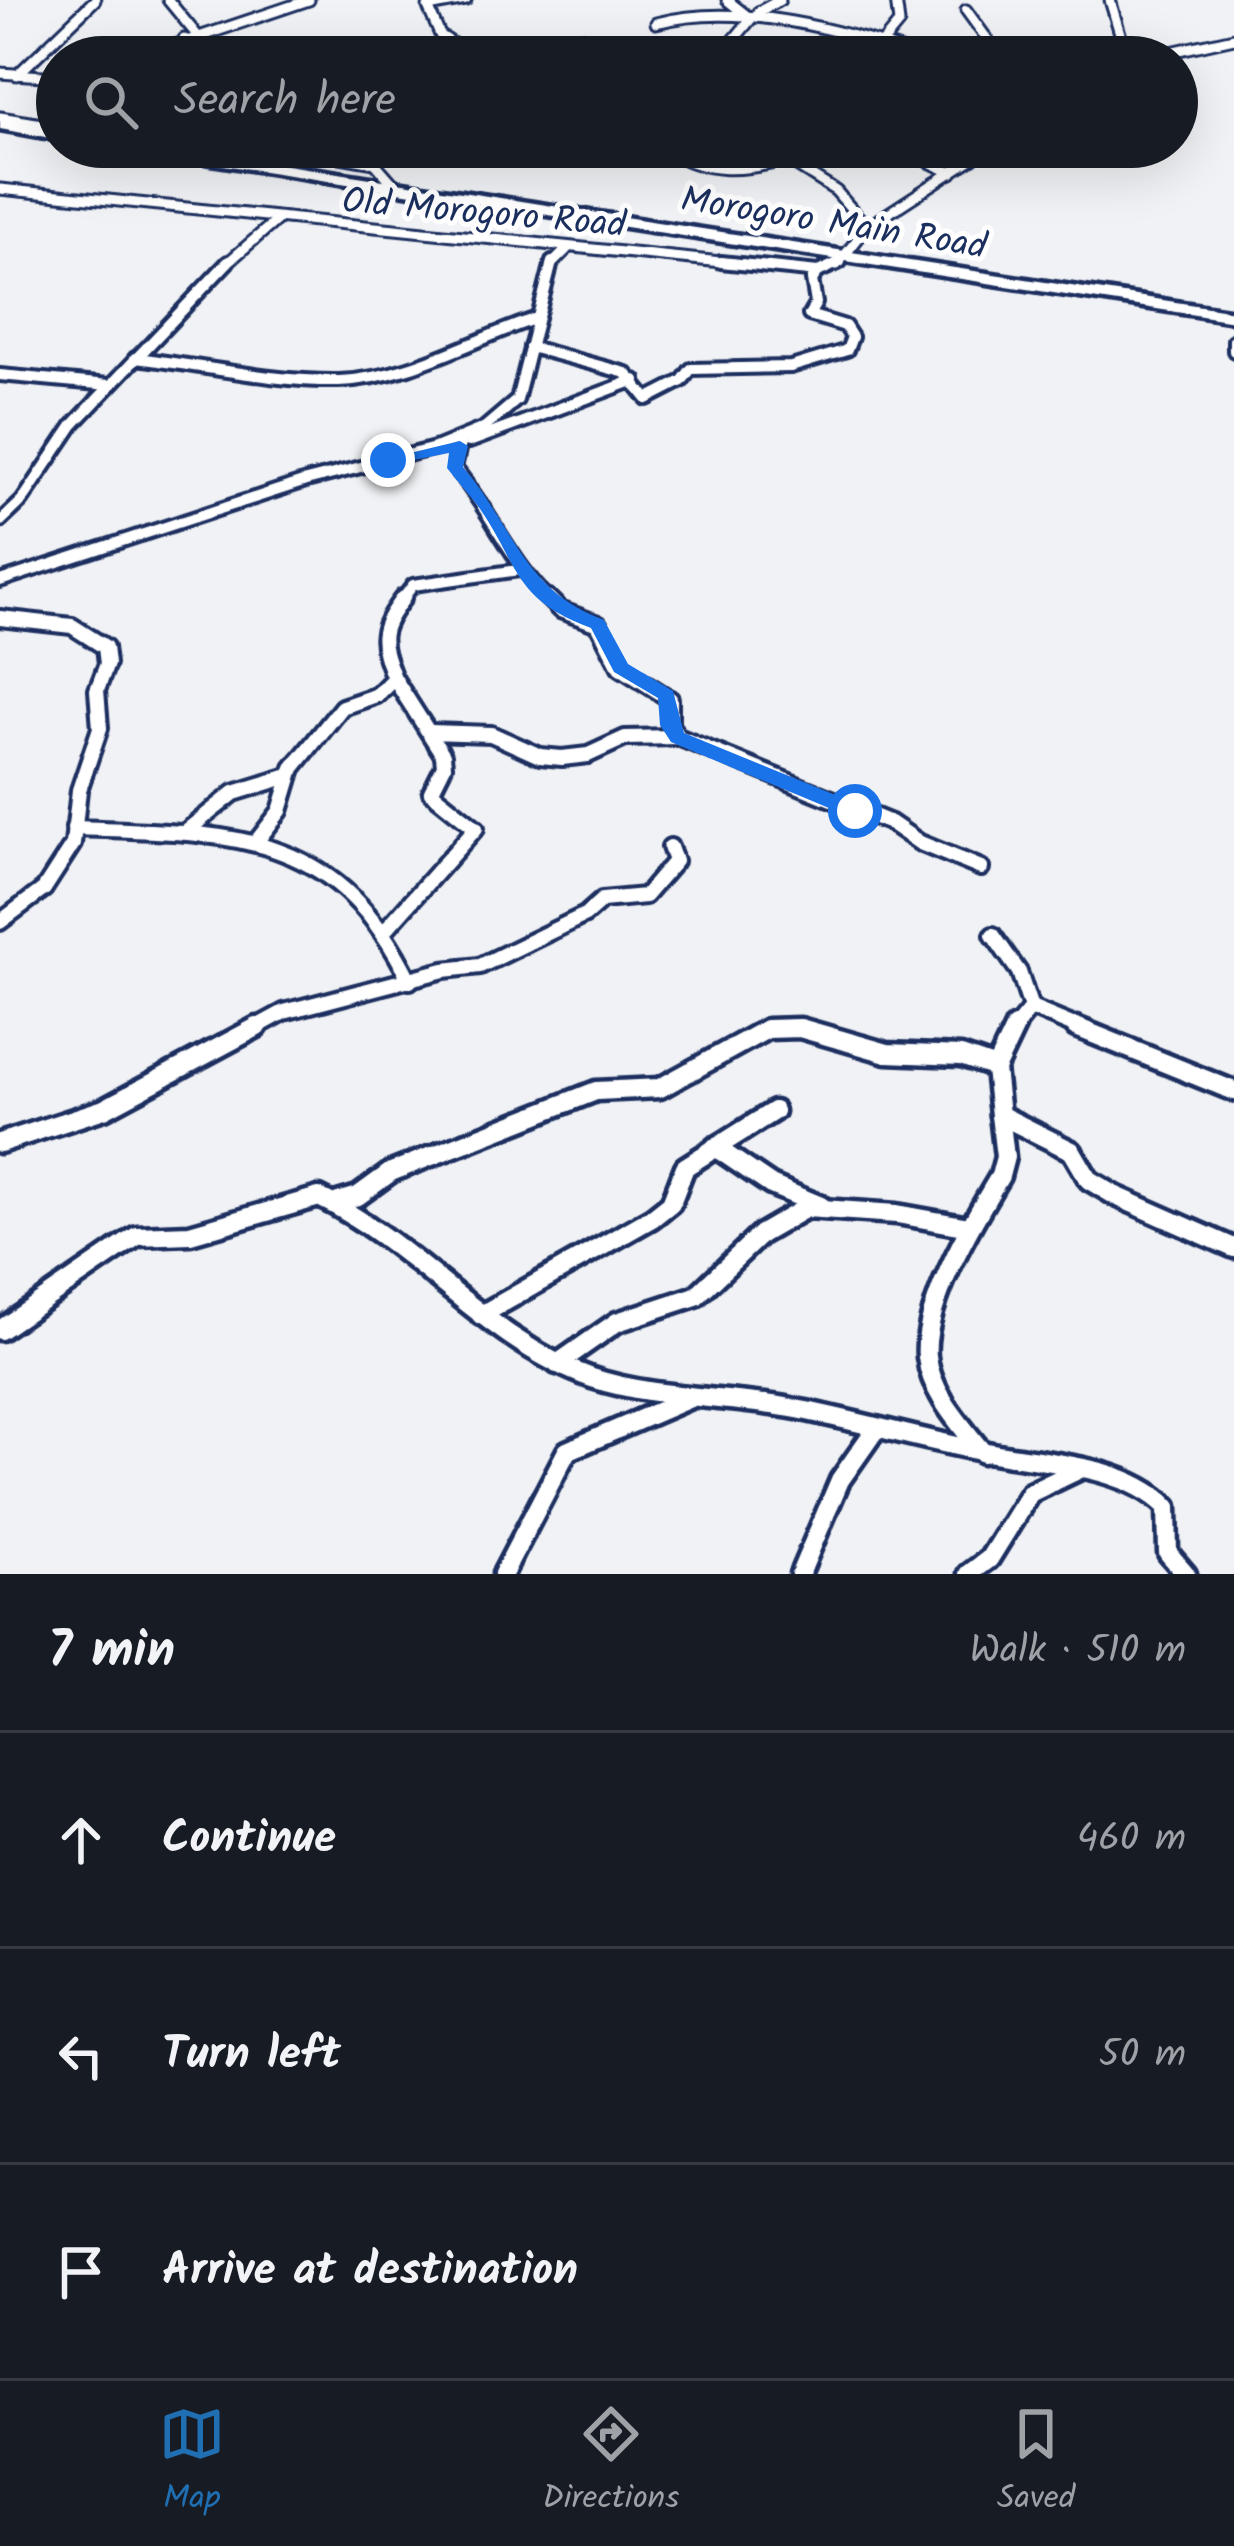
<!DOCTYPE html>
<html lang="en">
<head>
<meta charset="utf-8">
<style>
	body { margin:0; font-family:Kalam,sans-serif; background:#20242c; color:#f1f3f6 }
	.stop { position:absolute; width:36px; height:36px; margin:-27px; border:9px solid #1a73e8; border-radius:50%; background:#fff }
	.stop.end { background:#1a73e8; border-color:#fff; box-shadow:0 3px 12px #0008 }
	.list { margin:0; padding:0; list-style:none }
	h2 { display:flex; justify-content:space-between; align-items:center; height:156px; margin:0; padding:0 48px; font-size:51px }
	h2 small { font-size:39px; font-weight:400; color:#9ea1a6 }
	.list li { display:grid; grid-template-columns:78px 1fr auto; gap:36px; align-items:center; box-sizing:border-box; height:216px; padding:0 48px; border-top:3px solid #363941 }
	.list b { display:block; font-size:45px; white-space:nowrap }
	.list em { font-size:39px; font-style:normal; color:#9ea1a6 }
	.icon { flex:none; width:66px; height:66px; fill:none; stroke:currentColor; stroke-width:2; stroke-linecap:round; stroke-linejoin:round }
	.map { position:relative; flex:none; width:1234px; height:1574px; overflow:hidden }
	.search { position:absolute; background:#171b24; box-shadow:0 12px 48px #0002; left:36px; right:36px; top:36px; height:132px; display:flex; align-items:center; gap:30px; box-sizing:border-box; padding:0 42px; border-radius:66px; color:#9ea1a6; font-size:45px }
	.sheet { height:804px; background:#171b24 }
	nav { display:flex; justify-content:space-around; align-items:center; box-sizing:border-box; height:168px; border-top:3px solid #363941; background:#171b24; font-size:33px; color:#9ea1a6 }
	nav a { display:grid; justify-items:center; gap:6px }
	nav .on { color:#1f6fb2 }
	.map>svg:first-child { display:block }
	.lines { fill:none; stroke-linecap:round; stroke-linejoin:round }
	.minor-far3-casing { stroke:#1b2f5e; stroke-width:15 }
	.minor-far2-casing { stroke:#1b2f5e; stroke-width:18 }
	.minor-far1-casing { stroke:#1b2f5e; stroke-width:22 }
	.minor-casing { stroke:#1b2f5e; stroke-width:27 }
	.trunk-casing { stroke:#1b2f5e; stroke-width:9 }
	.minor-far3 { stroke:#fff; stroke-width:9 }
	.minor-far2 { stroke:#fff; stroke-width:10 }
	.minor-far1 { stroke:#fff; stroke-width:14 }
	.minor { stroke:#fff; stroke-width:18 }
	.trunk { fill:#fff; fill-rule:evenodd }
	.route { fill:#1a73e8 }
	.labels { text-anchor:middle; stroke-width:10; stroke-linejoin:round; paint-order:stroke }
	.far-street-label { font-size:36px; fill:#1b2f5e; stroke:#fff }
</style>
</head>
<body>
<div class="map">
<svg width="1234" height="1574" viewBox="0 0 1234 1574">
	<rect width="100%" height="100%" fill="#f1f2f5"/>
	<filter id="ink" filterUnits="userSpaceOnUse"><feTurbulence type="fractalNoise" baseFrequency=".00833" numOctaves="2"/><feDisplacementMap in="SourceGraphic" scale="24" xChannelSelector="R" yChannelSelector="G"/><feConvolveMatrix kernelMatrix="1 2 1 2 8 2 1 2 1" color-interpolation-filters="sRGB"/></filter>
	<g filter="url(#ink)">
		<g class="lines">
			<g class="minor-far3-casing">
				<g id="minor-far3">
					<polyline points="168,0 196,34"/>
					<polyline points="466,0 428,7 440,35 473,57"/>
					<polyline points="1110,0 1127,57"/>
					<polyline points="966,10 1000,57"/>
					<polyline points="758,12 780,0"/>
					<path d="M656 23C740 1 842 30 922 57"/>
					<polyline points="184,39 237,57"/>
					<polyline points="884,41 899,23 896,0"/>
					<polyline points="139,57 309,0"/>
					<polyline points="555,57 558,48 583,37"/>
					<polyline points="705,57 731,43 751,19 727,0"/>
					<polyline points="1148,57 1234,38"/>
					<polyline points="0,73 57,77"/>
					<polyline points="17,75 95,0"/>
					<polyline points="0,117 42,124 57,118"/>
					<polyline points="282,147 375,163 396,187"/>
					<path d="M663 147C702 175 742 172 787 160"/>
					<polyline points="799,147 787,160 836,191 867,227"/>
					<polyline points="898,147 952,173"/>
					<polyline points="0,189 751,265"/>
					<polyline points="225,265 278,219"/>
					<polyline points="551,265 567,249"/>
					<polyline points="837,265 867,227 990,147"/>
				</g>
			</g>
			<g class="minor-far2-casing">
				<g id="minor-far2">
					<polyline points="721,262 818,272 840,262"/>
					<polyline points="1234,340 1234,351"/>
					<polyline points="530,347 626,373 647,399 682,381 691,369 791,367 847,350 852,337 845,326 809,315 816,303 812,280 818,272"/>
					<path d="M135 358C201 365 273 382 339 381 408 379 471 340 534 319"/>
					<polyline points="0,375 109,385"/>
					<polyline points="469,442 635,380"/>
					<path d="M460 445 455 468C491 512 511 562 551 601"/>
					<polyline points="0,522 22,501 73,425 228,262"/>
					<polyline points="0,581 306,481 435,448 484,428 517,400 552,262"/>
					<polyline points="401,601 413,585 519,570"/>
				</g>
			</g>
			<g class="minor-far1-casing">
				<g id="minor-far1">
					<polyline points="548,598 560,610 598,624 620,667 670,699 670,725 678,737 891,823 920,843 981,868"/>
					<polyline points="0,618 72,626 105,647 107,664 97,690 100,728 79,790 73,844 44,889 0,922"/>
					<polyline points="430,732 491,734 540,756 562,758 588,755 625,738 678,737"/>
					<path d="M74 828C228 834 335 826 410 981"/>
					<polyline points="185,832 234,793 289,776"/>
					<path d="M256 842 280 811 293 768 342 707 377 695 394 678C379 640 378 631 403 598"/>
					<polyline points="387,928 476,828 431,792 444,766 443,755 394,678"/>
					<polyline points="993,935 1019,972 1031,1008 1084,1030"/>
					<polyline points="251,1030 284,1012 444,970 480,966 585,915 602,900 645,896 675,861 670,847"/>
					<polyline points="767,1030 812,1030"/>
					<polyline points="1013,1030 1031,1008"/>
				</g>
			</g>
			<g class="minor-casing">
				<g id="minor">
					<polyline points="1015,1027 995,1069 1000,1115 1072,1151 1089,1180 1116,1196 1234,1248"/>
					<polyline points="1076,1027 1234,1091"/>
					<polyline points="0,1143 104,1109 257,1027"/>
					<polyline points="715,1147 771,1185 821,1206"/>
					<polyline points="338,1202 358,1196 391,1172 596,1091 660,1088 767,1029 800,1028 887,1053 961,1056 993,1067"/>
					<polyline points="481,1315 652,1218 671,1203 685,1167 774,1111"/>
					<path d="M0 1330 137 1236 190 1234 319 1197C418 1245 486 1341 592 1378 656 1399 725 1396 791 1408 856 1420 921 1440 987 1452 1044 1463 1124 1464 1167 1507L1168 1553 1186 1574"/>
					<polyline points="557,1364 617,1322 696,1296 761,1234 806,1208 897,1214 969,1227"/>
					<path d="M983 1453C961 1425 931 1394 927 1357 922 1306 974 1219 1000 1176L1005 1157 1000 1115"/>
					<polyline points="503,1574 567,1451 690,1398"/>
					<polyline points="800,1574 840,1480 875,1430"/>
					<polyline points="969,1574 989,1559 1030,1493 1080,1469"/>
				</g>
			</g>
			<g class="trunk-casing">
				<g id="trunk">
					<polygon points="0,121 57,129 57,139 0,129"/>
					<polygon points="132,147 170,147 1234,311 1234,321 140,152"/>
				</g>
			</g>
			<use href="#minor-far3" class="minor-far3"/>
			<use href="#minor-far2" class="minor-far2"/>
			<use href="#minor-far1" class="minor-far1"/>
			<use href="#minor" class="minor"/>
			<use href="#trunk" class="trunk"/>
		</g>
	</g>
	<path class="route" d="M460 441 468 446 463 467C514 528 524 591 604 620L628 664 673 691 684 733 862 806V816H848L671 742 660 725 658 698 614 672 591 628C512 599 520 566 478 506 468 493 457 481 447 468L449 453 388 465 381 460Z"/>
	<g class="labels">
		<g class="far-street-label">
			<text transform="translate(484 211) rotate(5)" y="13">Old Morogoro Road</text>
			<text transform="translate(834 221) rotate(9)" y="13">Morogoro Main Road</text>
		</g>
	</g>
</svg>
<div class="stop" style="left:855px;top:811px"></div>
<div class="stop end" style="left:388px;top:460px"></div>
<div class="search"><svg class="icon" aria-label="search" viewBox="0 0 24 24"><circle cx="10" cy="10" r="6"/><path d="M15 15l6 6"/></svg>Search here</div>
</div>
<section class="sheet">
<h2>7 min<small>Walk · 510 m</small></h2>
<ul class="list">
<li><svg class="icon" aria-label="ahead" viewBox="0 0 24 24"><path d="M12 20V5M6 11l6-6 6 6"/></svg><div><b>Continue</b></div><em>460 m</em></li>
<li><svg class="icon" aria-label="left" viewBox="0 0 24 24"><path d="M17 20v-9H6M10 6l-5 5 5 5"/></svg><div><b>Turn left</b></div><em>50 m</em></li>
<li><svg class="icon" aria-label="arrive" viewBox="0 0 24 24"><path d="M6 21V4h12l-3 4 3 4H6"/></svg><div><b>Arrive at destination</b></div></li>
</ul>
</section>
<nav>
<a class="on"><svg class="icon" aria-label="map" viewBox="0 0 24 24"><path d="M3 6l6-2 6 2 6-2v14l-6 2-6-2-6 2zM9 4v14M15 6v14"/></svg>Map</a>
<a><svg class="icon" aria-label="directions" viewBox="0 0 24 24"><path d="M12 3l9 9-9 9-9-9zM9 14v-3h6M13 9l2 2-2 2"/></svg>Directions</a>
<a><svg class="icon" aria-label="saved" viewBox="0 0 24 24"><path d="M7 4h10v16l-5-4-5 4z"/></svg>Saved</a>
</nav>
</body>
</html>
